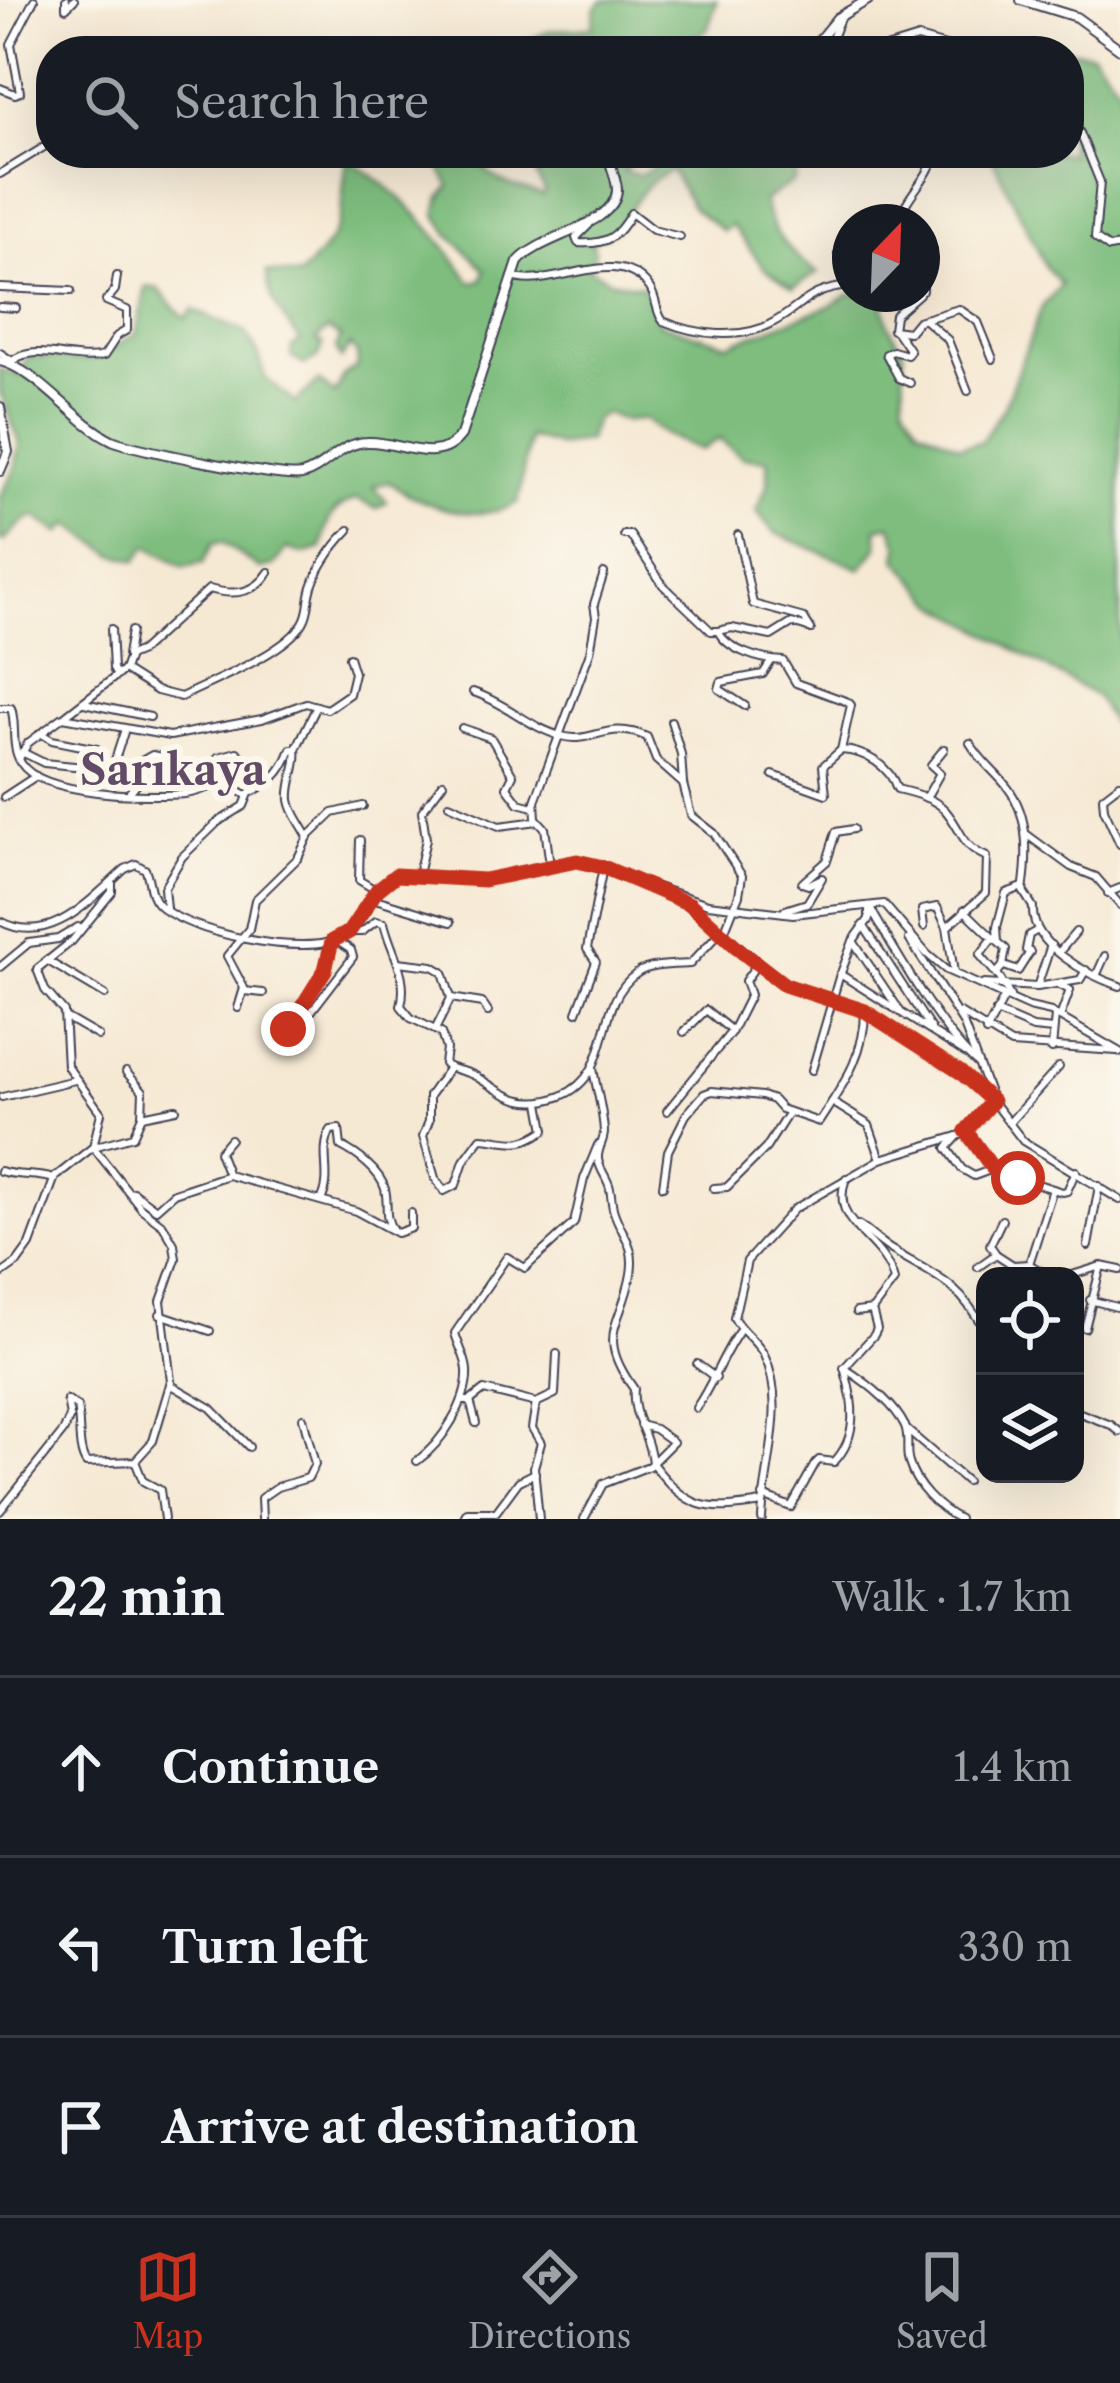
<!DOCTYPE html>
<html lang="en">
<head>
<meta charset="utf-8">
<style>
	body { margin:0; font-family:"Libre Caslon Text",serif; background:#242831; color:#f1f3f6 }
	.controls { position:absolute; right:36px; bottom:36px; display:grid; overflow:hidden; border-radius:24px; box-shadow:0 12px 48px #0002 }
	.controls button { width:108px; height:108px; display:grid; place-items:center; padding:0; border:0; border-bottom:3px solid #363941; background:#171b24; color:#f1f3f6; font:60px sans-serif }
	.compass { position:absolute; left:832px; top:204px; width:108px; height:108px; border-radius:50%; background:#171b24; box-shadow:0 12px 48px #0002; rotate:23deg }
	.stop { position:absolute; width:36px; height:36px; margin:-27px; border:9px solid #c8321e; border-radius:50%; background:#fff }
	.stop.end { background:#c8321e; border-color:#fff; box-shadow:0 3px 12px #0008 }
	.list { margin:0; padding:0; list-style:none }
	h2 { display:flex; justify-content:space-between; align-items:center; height:156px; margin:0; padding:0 48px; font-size:51px }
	h2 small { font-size:39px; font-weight:400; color:#9ea1a6 }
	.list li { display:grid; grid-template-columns:78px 1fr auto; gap:36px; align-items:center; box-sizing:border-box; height:180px; padding:0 48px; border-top:3px solid #363941 }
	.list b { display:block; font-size:45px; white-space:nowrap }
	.list em { font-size:39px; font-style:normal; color:#9ea1a6 }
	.icon { flex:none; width:66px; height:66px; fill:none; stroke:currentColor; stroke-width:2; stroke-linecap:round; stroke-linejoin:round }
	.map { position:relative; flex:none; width:1120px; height:1519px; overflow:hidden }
	.search { position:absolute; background:#171b24; box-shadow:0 12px 48px #0002; left:36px; right:36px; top:36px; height:132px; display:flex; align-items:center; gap:30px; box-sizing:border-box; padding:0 42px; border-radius:48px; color:#9ea1a6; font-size:45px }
	.sheet { height:696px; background:#171b24 }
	nav { display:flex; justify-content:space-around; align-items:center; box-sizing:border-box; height:168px; border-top:3px solid #363941; background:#171b24; font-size:33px; color:#9ea1a6 }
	nav a { display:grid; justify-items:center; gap:6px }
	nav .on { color:#c8321e }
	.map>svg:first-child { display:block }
	.forest { fill:#7ebd7e; stroke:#50705c; stroke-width:3 }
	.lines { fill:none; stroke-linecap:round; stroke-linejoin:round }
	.minor-casing { stroke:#424052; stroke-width:10 }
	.major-casing { stroke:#424052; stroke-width:12 }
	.minor { stroke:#fff; stroke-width:6 }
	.major { stroke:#fff; stroke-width:8 }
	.route { stroke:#c8321e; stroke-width:15 }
	.labels { text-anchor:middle; stroke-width:12; stroke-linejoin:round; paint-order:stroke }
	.quarter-label { font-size:42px; font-weight:bold; fill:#614b67; stroke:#fbf7ec }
</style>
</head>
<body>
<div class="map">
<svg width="1120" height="1519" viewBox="0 0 1120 1519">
	<rect width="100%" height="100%" fill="#fbf7ec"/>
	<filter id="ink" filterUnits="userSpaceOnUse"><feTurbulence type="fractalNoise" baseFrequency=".00833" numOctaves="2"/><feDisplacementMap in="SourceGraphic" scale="24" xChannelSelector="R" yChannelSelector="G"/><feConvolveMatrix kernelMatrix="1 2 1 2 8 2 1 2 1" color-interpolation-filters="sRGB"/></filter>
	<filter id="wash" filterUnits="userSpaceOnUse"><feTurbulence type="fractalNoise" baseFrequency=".004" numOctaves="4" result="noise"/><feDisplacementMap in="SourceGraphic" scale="48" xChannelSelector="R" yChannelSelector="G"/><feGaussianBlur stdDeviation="2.7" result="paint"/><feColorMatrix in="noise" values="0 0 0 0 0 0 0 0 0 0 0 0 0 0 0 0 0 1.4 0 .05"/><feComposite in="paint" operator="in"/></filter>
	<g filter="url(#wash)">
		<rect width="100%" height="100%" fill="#f6e9d4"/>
		<g class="forest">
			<polygon points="602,0 717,0 708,28 677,51 523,51 520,44 549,31 593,27 595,9"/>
			<path d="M1022 45 1092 53 1120 88V739L1097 697 936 603 897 559 899 546 891 525 877 528 878 546 861 569 775 533 756 511 768 484V460L742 457 719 439 701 450 664 434 644 419 624 421 606 413 595 419 588 440 560 446 529 437 518 502C479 526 424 507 389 482L373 486 387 502 376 508 356 499C330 509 326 521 322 548L303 554 287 548 274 566 260 569 222 542 212 544 203 563 184 567 147 546 137 560 113 554 69 524 60 533 35 516 25 520 4 541 0 540V496L15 469 20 443 0 392V369L22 376 26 358C49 354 70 363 94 359 110 356 119 340 136 335L146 287 158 289 185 319 193 310 246 333 258 353 265 378 295 403 319 381 335 394 344 376 358 366 357 354 350 345 341 359 336 348 341 337 328 329 316 340 323 344 319 356 305 365 291 357 292 347 301 341C284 320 267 300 267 272L299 276C348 230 338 220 347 159 400 190 436 232 471 282L482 280 485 270 449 234 436 214 440 198 450 186 431 153H474C497 189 506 182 542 195L545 190 536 176 552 153H573L587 163C604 158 621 149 637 156L623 172 640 175 679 153H773L797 163 794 181 764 201C772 236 790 253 818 273L793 288 764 268 732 225 723 231 693 208 671 170C662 175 652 180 646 187 626 209 623 234 591 241L595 253 589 268 609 280 644 287 659 323 728 344 830 306 850 294H881L888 324 903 352 904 403 918 426 960 446 981 442 1004 407 1042 307 1061 285 1046 267 990 153H1069V51H1018Z"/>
		</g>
	</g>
	<g filter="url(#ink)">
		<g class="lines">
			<g class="minor-casing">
				<g id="minor">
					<polyline points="66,0 66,8 74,0"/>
					<polyline points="827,51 840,18"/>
					<polyline points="876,51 918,38 963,51"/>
					<polyline points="0,88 15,94 20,92 11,44 34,0"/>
					<polyline points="1069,117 1080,133 1100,182 1095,238 1109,248 1120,246"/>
					<polyline points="0,174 44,147"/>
					<path d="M899 222C906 193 926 184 936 153"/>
					<path d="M589 225 576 238 578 243C608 245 618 236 631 213L653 230 680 237"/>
					<polyline points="850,251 838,254 850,263"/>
					<path d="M512 277C553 291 616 243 649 287 657 297 655 311 663 321 696 335 742 341 774 322 806 304 807 290 850 286"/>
					<polyline points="922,282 922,290"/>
					<polyline points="0,288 71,291"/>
					<polyline points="919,294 895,315 893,330 909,332 918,321 959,309 978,322 993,359"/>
					<polyline points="0,307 16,308"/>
					<polyline points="925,320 948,340 968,391"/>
					<polyline points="897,332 910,351 907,355 893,351 886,354 899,378 910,383"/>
					<path d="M0 353 12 361C38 342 74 364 104 356L117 336 127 330V310L106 301 115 290 117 276"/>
					<path d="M624 535H630L663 585 711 631H718C728 651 761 660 783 661L796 683 848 702 851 705 841 750C865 751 890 766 897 789 914 793 939 799 949 815 963 834 963 847 987 857L986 893 947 927 954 973"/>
					<polyline points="111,629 113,669 117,676"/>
					<polyline points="718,631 732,628 771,636 792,623 811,629 804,618 753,604 738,535"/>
					<polyline points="127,655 131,631"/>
					<path d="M124 670 129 656 141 651 209 589C234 596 255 594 269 572"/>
					<path d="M473 692C505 702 530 728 561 736 592 745 608 719 647 737L656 760 683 784 691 815 714 833 742 876 739 895 723 935"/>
					<polyline points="84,703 150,717"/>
					<polyline points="745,706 719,689 721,682 763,674 772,660"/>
					<path d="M0 708H11C17 725 10 745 21 763 41 796 149 797 185 794 198 793 210 785 222 785 230 784 241 792 248 796L244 806 218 822 182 857 164 888 166 908"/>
					<path d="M66 715 124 670 157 691 181 697C213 681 285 653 303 623 309 613 308 606 310 595 314 572 333 546 349 530"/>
					<polyline points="671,721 681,754 683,784"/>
					<polyline points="462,728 491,738 513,775 507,787 519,803 534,807"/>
					<polyline points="40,733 52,740 97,749"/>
					<path d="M970 743C982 763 995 771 1008 788 1030 817 1028 858 1023 891L1033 907C1030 945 1089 976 1120 986"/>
					<polyline points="296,749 317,706"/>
					<polyline points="22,752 44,763 74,766 134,765 152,755 171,759"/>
					<polyline points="20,757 28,743 63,717 170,736 262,719 306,703 327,709 349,694 354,673 349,657"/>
					<polyline points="218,757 237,752 255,773 274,777"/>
					<polyline points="114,763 125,729"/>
					<polyline points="773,775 826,794 823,766 841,750"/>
					<polyline points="1120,784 1103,797 1104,809 1120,844"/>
					<polyline points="129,793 138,782 134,765"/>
					<polyline points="4,797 36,776"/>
					<polyline points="926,798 940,773 931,765 944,749"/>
					<polyline points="449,804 499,826 538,821"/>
					<polyline points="1026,834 1071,867 1096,877 1120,905"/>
					<polyline points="308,837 333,813 363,806"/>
					<polyline points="360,840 359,880 377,891"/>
					<polyline points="550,865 545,828 536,818 535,801 590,652 596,617 594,604 604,573"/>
					<polyline points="418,875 426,839 422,811 443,783"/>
					<polyline points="1108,893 1120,888"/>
					<polyline points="372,898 451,922"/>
					<polyline points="682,900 786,985 865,1011 960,1073 992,1101 1023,1141 1120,1200"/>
					<path d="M869 906C893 947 943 1036 978 1064"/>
					<polyline points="785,910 807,903 822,878 808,885 802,883 827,861 836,832 853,829"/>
					<polyline points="964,910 995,940"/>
					<path d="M0 921C50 948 91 899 125 869L136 864 145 869C151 881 148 893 157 903 182 932 308 959 342 937 366 923 371 889 396 875L484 880 577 861 708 904 793 914 884 904 927 954 946 970 1029 1007 1051 1012 1120 1052"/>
					<polyline points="863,925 931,1029"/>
					<polyline points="924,927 922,910 937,907 947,927"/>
					<path d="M349 932H362L376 921 384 923C391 953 409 974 401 1006L411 1018 441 1033 446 1049 444 1064C453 1071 466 1070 477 1077 507 1096 525 1110 561 1096 616 1073 593 1005 636 974 649 964 674 965 690 964L720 932"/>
					<polyline points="993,938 980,955 998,976"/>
					<polyline points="331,941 325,970 288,1029 290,1033 294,1034 353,957 351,950 336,940"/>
					<polyline points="853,941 869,919 869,909"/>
					<polyline points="1060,951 1076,932"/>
					<polyline points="46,960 105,995"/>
					<polyline points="398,962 433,966 443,972 451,998 435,1030"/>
					<polyline points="1004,966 1018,971 1030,952 1026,950 1029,935 1038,930"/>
					<polyline points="0,967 29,943 58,939 78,927"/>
					<polyline points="841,973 853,941 900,1011"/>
					<polyline points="1096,976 1105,956"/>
					<polyline points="984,984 1037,987 1080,980 1086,970"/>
					<polyline points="1037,987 1051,945"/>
					<polyline points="244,991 263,993"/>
					<polyline points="451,998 482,1003 488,1012"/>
					<path d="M238 1008 244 988 227 956 249 929 255 900 298 858 308 837C302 824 292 814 290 800 288 782 299 766 296 749H291C282 775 270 783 246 795"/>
					<polyline points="577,1012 596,962 587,949 603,867"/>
					<polyline points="996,1012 1033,1028 1053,1030"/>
					<polyline points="960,1013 1011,1044 1117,1051"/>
					<polyline points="65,1017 98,1036"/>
					<polyline points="1060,1017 1070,990 1060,985"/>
					<polyline points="684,1032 706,1010 732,1031 750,995 745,981 757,964"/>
					<polyline points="986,1032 1005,996 1010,996 997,973 1003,966 1006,949 998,942 997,927 1006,893 1023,887"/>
					<polyline points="1052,1049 1055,1015"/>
					<path d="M593 1068C596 1089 603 1109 604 1132 604 1142 597 1149 598 1159 599 1168 606 1176 609 1185 612 1194 611 1204 614 1212 622 1236 636 1244 631 1274 622 1326 594 1334 634 1389 631 1417 650 1435 652 1463 688 1510 705 1512 762 1503"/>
					<path d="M448 1069 429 1096V1121L423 1136 435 1178 444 1191 456 1185 464 1161 481 1138C511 1140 517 1149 545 1130L540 1103"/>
					<polyline points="812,1070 840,974 965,1053"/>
					<polyline points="2,1097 75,1080"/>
					<polyline points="832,1102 869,1125 881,1159"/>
					<polyline points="667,1111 732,1031"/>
					<polyline points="142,1116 176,1109"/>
					<polyline points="1009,1123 1059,1067"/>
					<polyline points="966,1131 993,1169 1062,1192 1067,1191 1076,1171"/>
					<polyline points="958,1136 947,1148 962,1169 974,1176 993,1169"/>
					<path d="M0 1171C19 1177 35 1173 54 1179"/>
					<polyline points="228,1175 219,1152 230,1139"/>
					<path d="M846 1178C828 1227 884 1237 894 1281L872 1310 877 1329 874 1335 844 1368C866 1382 893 1402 905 1426 910 1438 905 1452 909 1463 916 1487 938 1508 959 1519"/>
					<path d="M663 1186 668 1151 686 1115 704 1094 712 1091 762 1096 773 1100 781 1109 819 1122C842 1086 865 1056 865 1011"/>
					<polyline points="714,1188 727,1187 766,1148 789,1112"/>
					<polyline points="133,1192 156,1209 174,1193 228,1175 356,1211 397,1233 411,1228 411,1213"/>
					<path d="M321 1200C334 1177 318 1153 331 1130L339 1129 341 1146C357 1154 380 1171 385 1189 389 1205 383 1216 393 1230"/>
					<path d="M858 1225C869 1232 879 1242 890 1249 936 1277 958 1281 985 1331"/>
					<polyline points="1088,1246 1099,1186"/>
					<polyline points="996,1254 990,1245 1002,1220"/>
					<polyline points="1029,1264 1049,1276"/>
					<polyline points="978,1267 996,1254 1013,1265 1029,1264 1053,1189"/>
					<polyline points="0,1275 17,1263 30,1245 55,1177 93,1147 101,1113 67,1066 64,1012 45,990 37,969 72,941 112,892 112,882"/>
					<polyline points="1069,1276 1101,1266 1120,1270"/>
					<polyline points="1090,1300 1120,1308"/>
					<polyline points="856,1312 872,1310"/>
					<polyline points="160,1314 210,1331"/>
					<polyline points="1085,1328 1101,1266"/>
					<polyline points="697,1364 716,1378"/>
					<polyline points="170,1384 211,1408 249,1447"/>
					<polyline points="464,1401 470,1401 484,1390 536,1403 555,1394 557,1354"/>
					<polyline points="470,1401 476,1423"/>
					<polyline points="536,1403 532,1428 541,1443 534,1467 539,1519"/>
					<path d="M696 1408C714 1382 722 1355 740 1330"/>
					<polyline points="1075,1411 1111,1425 1120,1432"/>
					<polyline points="907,1430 966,1481"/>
					<polyline points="135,1461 143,1481 160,1490 164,1519"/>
					<path d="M417 1461C442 1443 469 1401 467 1370 466 1357 458 1345 455 1333L507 1257 525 1268 574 1223 584 1179 598 1145"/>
					<path d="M763 1496 791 1507 815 1464 819 1460 834 1462C859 1436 854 1402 845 1371"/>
					<path d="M0 1511 63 1432 70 1417 67 1400 77 1407C81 1425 77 1449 86 1463L135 1461 153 1441 171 1381 161 1301 176 1259 174 1244 163 1225 142 1209 93 1147 133 1136 142 1116 143 1091 126 1072"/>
					<polyline points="262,1519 261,1498 277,1487 308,1478 315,1464 303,1418"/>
					<polyline points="463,1519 467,1512 496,1512 519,1481 535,1473"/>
					<polyline points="584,1519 603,1484 649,1466 673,1442 655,1429 640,1425"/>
					<path d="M762 1519C764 1467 788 1404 764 1355 757 1341 741 1332 734 1318L747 1261 794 1209 881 1159 961 1135 992 1101 963 1023 909 939"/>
				</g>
			</g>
			<g class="major-casing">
				<g id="major">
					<polyline points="1021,0 1076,17 1120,49"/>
					<polyline points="810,51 837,18 868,0"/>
					<path d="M0 361C39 371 73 421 112 440 133 449 283 479 302 475 327 468 339 443 367 442 399 440 437 468 461 435L518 262C538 236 616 226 617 190 617 178 609 166 609 153"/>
					<polyline points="0,407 8,452 0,471"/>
				</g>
			</g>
			<use href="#minor" class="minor"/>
			<use href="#major" class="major"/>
		</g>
	</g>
	<g class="lines" filter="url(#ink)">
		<polyline class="route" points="288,1029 325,970 332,941 349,932 377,890 396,875 484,880 577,861 603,867 690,904 742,952 785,985 865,1011 960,1072 992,1101 966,1131 993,1169 1018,1178"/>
	</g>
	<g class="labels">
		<g class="quarter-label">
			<text x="173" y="785">Sarıkaya</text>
		</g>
	</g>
</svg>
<div class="controls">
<button><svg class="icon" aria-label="locate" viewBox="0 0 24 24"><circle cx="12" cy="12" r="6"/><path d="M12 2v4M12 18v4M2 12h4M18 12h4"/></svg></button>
<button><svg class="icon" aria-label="layers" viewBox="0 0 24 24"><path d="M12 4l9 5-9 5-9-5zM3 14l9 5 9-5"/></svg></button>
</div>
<svg class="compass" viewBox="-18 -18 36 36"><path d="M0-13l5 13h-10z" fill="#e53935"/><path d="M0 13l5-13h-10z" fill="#9ea1a6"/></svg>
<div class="stop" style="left:1018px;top:1178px"></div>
<div class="stop end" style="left:288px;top:1029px"></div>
<div class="search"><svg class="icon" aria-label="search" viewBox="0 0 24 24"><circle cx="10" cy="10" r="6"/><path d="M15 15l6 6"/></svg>Search here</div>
</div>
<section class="sheet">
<h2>22 min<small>Walk · 1.7 km</small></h2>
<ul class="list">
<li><svg class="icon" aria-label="ahead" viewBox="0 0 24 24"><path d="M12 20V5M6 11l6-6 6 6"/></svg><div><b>Continue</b></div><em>1.4 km</em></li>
<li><svg class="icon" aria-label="left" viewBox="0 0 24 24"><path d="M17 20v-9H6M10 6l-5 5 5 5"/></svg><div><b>Turn left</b></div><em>330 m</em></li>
<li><svg class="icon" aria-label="arrive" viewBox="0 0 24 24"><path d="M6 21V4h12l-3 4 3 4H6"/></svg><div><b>Arrive at destination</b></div></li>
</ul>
</section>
<nav>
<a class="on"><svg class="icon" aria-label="map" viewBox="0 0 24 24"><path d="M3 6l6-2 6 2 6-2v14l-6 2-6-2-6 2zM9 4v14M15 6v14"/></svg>Map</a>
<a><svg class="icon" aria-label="directions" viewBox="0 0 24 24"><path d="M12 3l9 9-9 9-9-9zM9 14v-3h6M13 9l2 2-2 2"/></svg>Directions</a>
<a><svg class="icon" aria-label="saved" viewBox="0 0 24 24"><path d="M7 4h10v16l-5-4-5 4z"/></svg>Saved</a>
</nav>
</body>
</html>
